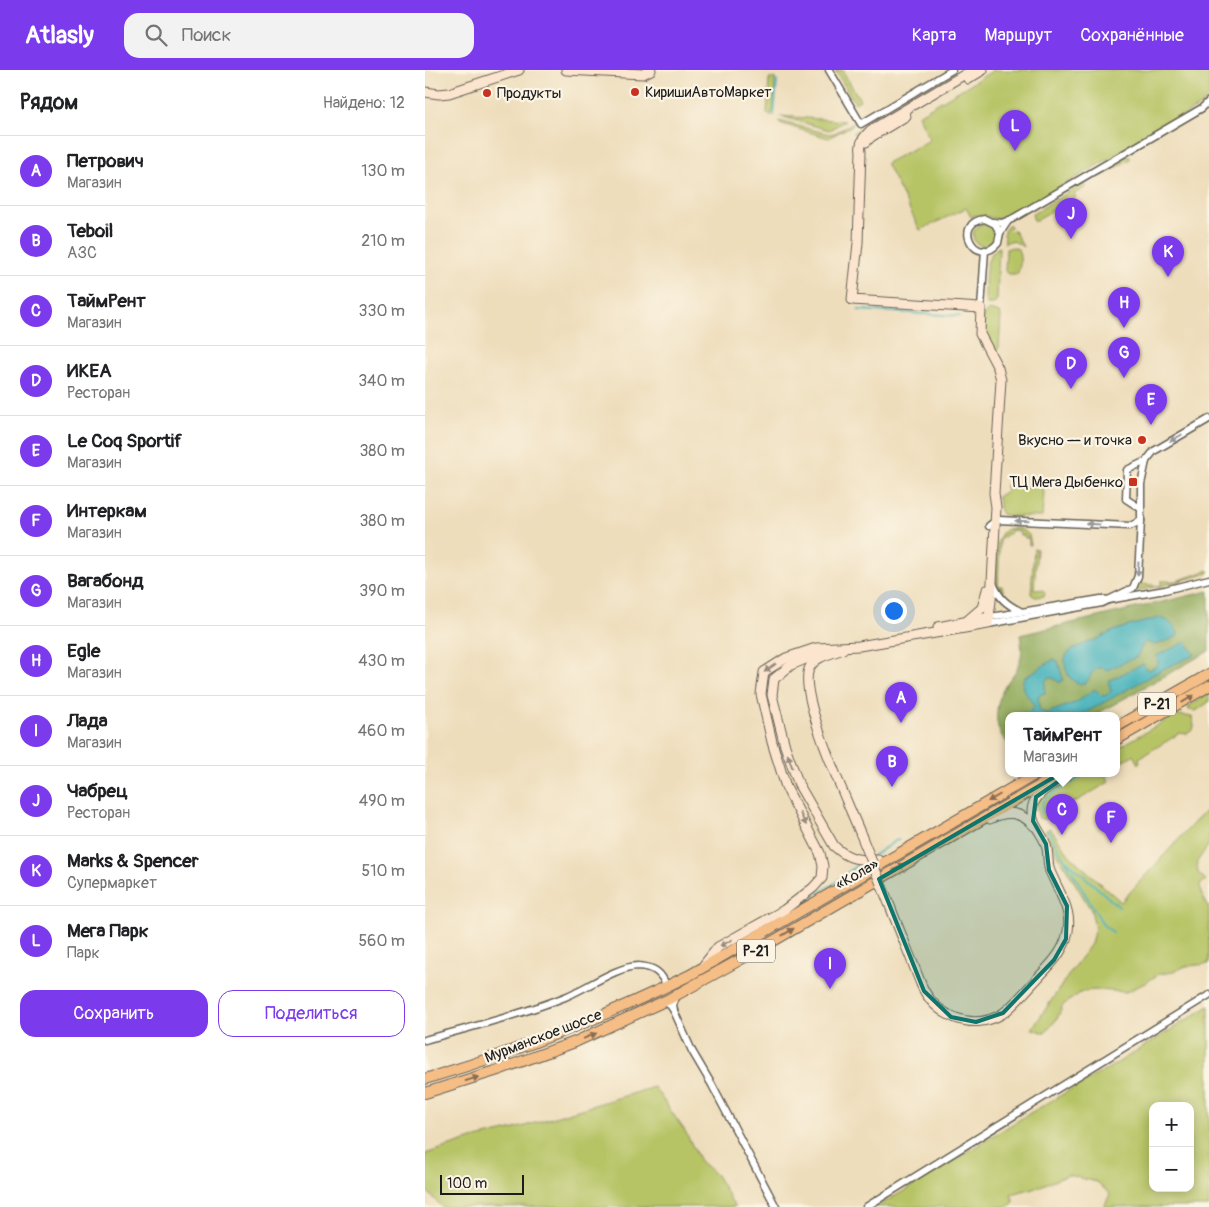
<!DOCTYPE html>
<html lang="ru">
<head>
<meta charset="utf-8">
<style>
	body { margin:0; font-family:Pangolin,sans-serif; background:#f2f2f2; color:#202124 }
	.controls { position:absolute; right:15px; bottom:15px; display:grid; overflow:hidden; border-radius:10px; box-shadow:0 2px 12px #0003 }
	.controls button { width:45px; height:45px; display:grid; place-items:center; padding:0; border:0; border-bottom:1px solid #e0e0e0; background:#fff; color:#202124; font:25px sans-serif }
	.scale { position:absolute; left:15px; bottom:12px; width:84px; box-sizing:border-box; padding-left:5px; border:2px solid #1c1c1c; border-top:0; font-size:14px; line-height:18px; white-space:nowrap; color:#1c1c1c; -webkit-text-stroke:4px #fcf5e5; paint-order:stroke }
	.you { position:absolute; left:468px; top:540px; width:18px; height:18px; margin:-12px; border:4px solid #fff; border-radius:50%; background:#1a73e8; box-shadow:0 0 0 8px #1a73e833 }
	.badge { display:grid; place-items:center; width:32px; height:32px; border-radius:50%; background:#7c3aed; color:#fff; font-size:16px; font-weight:700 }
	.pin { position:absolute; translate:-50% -41px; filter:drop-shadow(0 1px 2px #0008) }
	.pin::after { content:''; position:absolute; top:26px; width:18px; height:15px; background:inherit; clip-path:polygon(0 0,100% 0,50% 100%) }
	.popup { position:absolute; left:580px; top:642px; width:115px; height:65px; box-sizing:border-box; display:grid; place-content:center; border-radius:10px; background:#fff; filter:drop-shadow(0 1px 4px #0005); font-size:16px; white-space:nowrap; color:#757577 }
	.popup b { font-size:19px; color:#202124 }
	.popup::after { content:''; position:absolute; left:50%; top:100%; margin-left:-10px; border:10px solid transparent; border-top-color:#fff }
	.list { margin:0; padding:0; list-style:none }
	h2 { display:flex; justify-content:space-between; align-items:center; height:65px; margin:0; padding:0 20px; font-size:21px }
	h2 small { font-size:16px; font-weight:400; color:#757577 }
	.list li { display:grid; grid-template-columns:32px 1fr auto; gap:15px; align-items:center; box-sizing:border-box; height:70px; padding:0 20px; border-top:1px solid #e0e0e0 }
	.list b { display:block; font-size:19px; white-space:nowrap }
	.list p { margin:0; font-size:16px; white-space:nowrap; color:#757577 }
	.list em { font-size:16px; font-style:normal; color:#757577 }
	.actions { display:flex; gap:10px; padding:15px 20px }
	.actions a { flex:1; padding:11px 0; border:1px solid #7c3aed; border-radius:15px; text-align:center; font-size:18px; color:#7c3aed }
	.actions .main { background:#7c3aed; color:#fff }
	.icon { flex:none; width:28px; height:28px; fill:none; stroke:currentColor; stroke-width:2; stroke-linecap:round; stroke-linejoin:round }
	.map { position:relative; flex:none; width:784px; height:1137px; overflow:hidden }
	header { display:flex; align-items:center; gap:30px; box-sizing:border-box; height:70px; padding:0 25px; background:#7c3aed; color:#fff }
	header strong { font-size:24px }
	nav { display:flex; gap:28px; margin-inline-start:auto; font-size:18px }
	.search { width:350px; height:45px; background:#f2f2f2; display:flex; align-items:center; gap:12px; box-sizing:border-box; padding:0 18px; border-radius:15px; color:#757577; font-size:19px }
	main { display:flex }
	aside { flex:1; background:#fff }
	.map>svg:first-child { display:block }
	.green { fill:#b7c466; stroke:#6a7041; fill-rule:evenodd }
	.forest { fill:#91aa5b; stroke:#56633c }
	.water { fill:#40b0b9; stroke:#2e666a }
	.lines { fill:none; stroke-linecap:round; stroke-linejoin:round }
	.stream { stroke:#40b0b9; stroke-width:2 }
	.street-casing { stroke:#666054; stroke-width:9 }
	.secondary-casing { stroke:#666054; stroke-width:11 }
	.primary-casing { stroke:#666054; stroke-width:12 }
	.street { stroke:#fff; stroke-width:6 }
	.secondary { stroke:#fbe5cf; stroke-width:9 }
	.primary { stroke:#f6be87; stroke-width:10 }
	.secondary-bridge-casing { stroke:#666054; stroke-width:11; stroke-linecap:butt }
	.secondary-bridge { stroke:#fbe5cf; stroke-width:9 }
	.oneway { fill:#999 }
	.oneway2 { fill:#978b7e }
	.oneway3 { fill:#896d52 }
	.marked { fill:#0f766e; fill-opacity:0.2; stroke:#0f766e; stroke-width:4; stroke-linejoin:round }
	.poi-dot { fill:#c8321e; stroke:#fcf5e5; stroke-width:2 }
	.labels { text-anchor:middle; stroke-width:4.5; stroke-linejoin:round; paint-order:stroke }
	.shield { fill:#fcf5e5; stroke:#5f5d58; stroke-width:1 }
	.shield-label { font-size:14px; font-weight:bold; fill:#1c1c1c }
	.poi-label { font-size:15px; fill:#1c1c1c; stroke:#fcf5e5; text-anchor:start }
	.street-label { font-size:15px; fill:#1c1c1c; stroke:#fcf5e5 }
</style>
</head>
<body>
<header>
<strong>Atlasly</strong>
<div class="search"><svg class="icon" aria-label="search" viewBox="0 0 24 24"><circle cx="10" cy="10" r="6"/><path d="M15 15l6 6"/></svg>Поиск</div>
<nav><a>Карта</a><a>Маршрут</a><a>Сохранённые</a></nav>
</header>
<main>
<aside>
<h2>Рядом<small>Найдено: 12</small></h2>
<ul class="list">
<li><span class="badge">A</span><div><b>Петрович</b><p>Магазин</p></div><em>130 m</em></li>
<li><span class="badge">B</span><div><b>Teboil</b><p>АЗС</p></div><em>210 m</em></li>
<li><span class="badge">C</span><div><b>ТаймРент</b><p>Магазин</p></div><em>330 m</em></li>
<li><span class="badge">D</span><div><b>ИКЕА</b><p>Ресторан</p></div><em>340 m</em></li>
<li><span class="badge">E</span><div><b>Le Coq Sportif</b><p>Магазин</p></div><em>380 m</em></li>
<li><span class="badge">F</span><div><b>Интеркам</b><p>Магазин</p></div><em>380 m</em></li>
<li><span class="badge">G</span><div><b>Вагабонд</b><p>Магазин</p></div><em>390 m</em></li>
<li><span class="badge">H</span><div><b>Egle</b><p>Магазин</p></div><em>430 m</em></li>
<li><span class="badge">I</span><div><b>Лада</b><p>Магазин</p></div><em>460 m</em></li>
<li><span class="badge">J</span><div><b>Чабрец</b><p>Ресторан</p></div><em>490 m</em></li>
<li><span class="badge">K</span><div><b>Marks &amp; Spencer</b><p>Супермаркет</p></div><em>510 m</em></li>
<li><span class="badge">L</span><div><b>Мега Парк</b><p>Парк</p></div><em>560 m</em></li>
</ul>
<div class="actions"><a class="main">Сохранить</a><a>Поделиться</a></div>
</aside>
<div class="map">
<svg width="784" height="1137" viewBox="0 0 784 1137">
	<rect width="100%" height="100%" fill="#fcf5e5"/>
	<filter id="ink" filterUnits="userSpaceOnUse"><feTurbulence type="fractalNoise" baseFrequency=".02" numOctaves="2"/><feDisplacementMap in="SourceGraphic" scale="10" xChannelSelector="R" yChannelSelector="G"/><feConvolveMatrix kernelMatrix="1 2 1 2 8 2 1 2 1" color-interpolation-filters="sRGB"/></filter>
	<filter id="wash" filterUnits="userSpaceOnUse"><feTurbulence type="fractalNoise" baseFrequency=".0096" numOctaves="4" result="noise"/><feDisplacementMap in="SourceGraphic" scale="20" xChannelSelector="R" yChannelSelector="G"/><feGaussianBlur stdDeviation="1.12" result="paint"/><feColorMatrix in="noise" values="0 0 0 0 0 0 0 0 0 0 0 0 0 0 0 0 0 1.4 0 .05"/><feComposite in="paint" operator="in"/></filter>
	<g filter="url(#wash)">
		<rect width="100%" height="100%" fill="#edb"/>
		<g class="green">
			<polygon points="410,0 417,0 435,30 430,33"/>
			<path d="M569 0H784V26L777 35 581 148V149C569 151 565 145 553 146L551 145 546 147 541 138 495 160 461 93 505 70 493 45Z"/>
			<polygon points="350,8 349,37 346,46 342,43 344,9"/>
			<polygon points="489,26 491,29 430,66 428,62"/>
			<polygon points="355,46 420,51 404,60"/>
			<polygon points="354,51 404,64 410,63 429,52 426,56 403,68 354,53"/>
			<polygon points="702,86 705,87 705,89 679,105 675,104 675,101"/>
			<polygon points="659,113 661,117 649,124 651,127 609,151 607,144"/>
			<path d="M584 154 586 157 583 159 585 161 589 160 598 177C592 172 585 168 580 174L579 161Z"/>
			<circle cx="559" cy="165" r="11"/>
			<path d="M574 177 572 230 568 234H562L560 229C561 210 557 188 574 177Z"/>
			<path d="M587 177 593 179C596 186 596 198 592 204H584L580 201 581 179Z"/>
			<polygon points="564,240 574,243 576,245 574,278 572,280 566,279 559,266 558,245"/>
			<polygon points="581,415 618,417 617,422 619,422 617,447 583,446 577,444 574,438 573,426 581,421"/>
			<polygon points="589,458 594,458 604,465 606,475 604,475 604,468 600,468 599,465 595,465 594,461 585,460 585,464 580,464 580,467 575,467 573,516 577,516 580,527 579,529 571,511 572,473 577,463 582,459"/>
			<polygon points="609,478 612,479 609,519 618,520 620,523 619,526 610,527 606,524"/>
			<polygon points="784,500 784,503 736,516 704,522 715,510 715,514 736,516 736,511 751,511"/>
			<polygon points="784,624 784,632 771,641 764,640 763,637"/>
			<polygon points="755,645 767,647 769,656 768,660 761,664 755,663 714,688 715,692 713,694 708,685 693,694 691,690 691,679 745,648"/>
			<path d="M648 704H681L684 712 621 749H617L614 748C604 726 632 712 648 704Z"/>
			<polygon points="784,739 784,774 772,792 773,803 781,810 775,815 776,823 784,838 784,894 761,896 748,902 734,904 720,913 701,922 673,920 658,921 638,935 632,949 620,963 607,959 651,894 666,874 670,857 666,840 620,763 621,760 625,758 645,786 696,832 776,745"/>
			<path d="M784 936V1137H679L685 1124 672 1112 643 1105 613 1117 586 1124 589 1132 583 1137H450L479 1121 605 1043 689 995ZM728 1036H765V1118H728Z"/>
			<polygon points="229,1017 260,1061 275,1091 291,1105 310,1137 17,1137 0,1119 0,1084 47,1069 90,1059"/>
		</g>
		<path class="forest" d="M784 521V581L668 646H583V673C567 660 570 633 580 616 584 609 591 603 593 596 598 585 597 577 595 565Z"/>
		<g class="water">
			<path d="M733 548C744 549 747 554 753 563L752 567 730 575 721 572C715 576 716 582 711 587L682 600C670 593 667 604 662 612 646 621 634 592 643 583 650 577 662 573 670 570 675 568 679 565 684 563 699 556 717 553 733 548Z"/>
			<path d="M761 572 770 585 742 597 655 646H591L607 640 609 636C604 625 592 619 600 607L629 589 633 591 638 609 635 613 628 608H623L620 612V623L616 624 613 628 614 638 617 642 622 643 652 632 670 619 677 626 682 625 686 621 683 611 718 594 720 598 725 600 733 595V590L731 586Z"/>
		</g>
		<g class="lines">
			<g class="stream">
				<polyline points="349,45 352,11"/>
				<polyline points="433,240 535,246"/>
				<polyline points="616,744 617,733 621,728 661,704"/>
				<polyline points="623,761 679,856 688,862"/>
				<polyline points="448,786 470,771 474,770"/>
				<polyline points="642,791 694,837"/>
				<polyline points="369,837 410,813 435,793"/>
			</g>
		</g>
	</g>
	<g filter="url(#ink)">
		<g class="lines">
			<g class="street-casing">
				<g id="street">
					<polyline points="404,0 436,54 527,0"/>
					<polyline points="568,152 577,153 587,149 777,38 784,31"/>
					<path d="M575 163 570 154 560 149C526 152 551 199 573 173L575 163 583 151"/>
					<polyline points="556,238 560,180"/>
					<polyline points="715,438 701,429 702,400 721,391"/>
					<polyline points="564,456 570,451 574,450 705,456 716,451"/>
					<path d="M568 513C574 528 581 534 595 541"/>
					<polyline points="565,547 676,529 683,530 740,520 784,509"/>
					<polyline points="563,554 677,533 708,518 713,506 716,451 716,414 721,391 729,381 784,349"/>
					<polyline points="239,932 245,935 249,941 248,933 252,926"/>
					<polyline points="249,941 267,981 287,1015 351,1137"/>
					<path d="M0 970C47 957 94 945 140 927 160 919 193 896 213 896 229 897 236 902 242 917"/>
					<polyline points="441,1137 784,925"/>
				</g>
			</g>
			<g class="secondary-casing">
				<g id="secondary">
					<polyline points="141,0 218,4 226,0"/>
					<polyline points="543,9 558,0"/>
					<polyline points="0,22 14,24 24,23 94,0"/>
					<polyline points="441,72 446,67 481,46"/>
					<polyline points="543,550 557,538 562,520"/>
					<polyline points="513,557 565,547"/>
					<path d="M418 579C406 584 391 586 385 597 370 621 425 737 436 765"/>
					<path d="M395 583 366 595 349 609 347 625 360 676 374 715 409 776C424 790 434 790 453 790"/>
					<path d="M565 749C582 740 597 742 609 756"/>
					<path d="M465 836C475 862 486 888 496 914 509 946 547 962 577 944 590 935 601 920 612 909 623 897 636 885 641 869 650 843 635 825 625 801 622 793 624 784 621 775 619 767 612 760 609 752 600 728 623 717 640 707L641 704"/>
					<path d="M278 896 293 877 359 840 388 818 397 808 398 796 395 783 361 717 347 672 336 624 339 602 361 588 391 578 434 576 563 554 566 531 571 437 569 423 576 310 573 298 555 264 556 238 427 230 433 173 436 81C434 72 440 66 446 60L547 0"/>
				</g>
			</g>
			<g class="primary-casing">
				<g id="primary">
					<polyline points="691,657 784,604"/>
					<polyline points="691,670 784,616"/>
					<path d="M0 1009C91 982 180 947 265 905L611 704"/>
					<polyline points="0,1023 73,1000 150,972 244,929 338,877 635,704"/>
				</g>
			</g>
			<use href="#street" class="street"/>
			<use href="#secondary" class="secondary"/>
			<use href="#primary" class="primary"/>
			<g class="secondary-bridge-casing">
				<polyline id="secondary-bridge" points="436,765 465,836"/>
			</g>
			<use href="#secondary-bridge" class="secondary-bridge"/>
		</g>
		<defs><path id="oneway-solid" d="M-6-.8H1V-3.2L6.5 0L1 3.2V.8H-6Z" transform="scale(1.25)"/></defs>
		<g class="oneway">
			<use href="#oneway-solid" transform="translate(751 368) rotate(150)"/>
			<use href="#oneway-solid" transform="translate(597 451) rotate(-178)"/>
			<use href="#oneway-solid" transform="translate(668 454) rotate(-177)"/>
			<use href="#oneway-solid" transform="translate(713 499) rotate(94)"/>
		</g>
		<g class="oneway2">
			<use href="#oneway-solid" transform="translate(345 598) rotate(144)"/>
			<use href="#oneway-solid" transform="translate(365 691) rotate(-110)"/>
			<use href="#oneway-solid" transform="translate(378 749) rotate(63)"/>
			<use href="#oneway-solid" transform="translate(301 873) rotate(151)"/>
		</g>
		<g class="oneway3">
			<use href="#oneway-solid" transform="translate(763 629) rotate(-31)"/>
			<use href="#oneway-solid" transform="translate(569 728) rotate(150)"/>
			<use href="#oneway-solid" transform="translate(474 797) rotate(-30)"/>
			<use href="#oneway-solid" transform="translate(363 862) rotate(-31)"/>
			<use href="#oneway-solid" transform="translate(165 966) rotate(-23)"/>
			<use href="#oneway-solid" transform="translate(47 1009) rotate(-18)"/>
		</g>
	</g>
	<path class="marked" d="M643 699 640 707 611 727 608 751 621 774 624 800 642 836 641 869 629 890 578 943 551 952 526 947 499 921 454 809Z"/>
	<g class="poi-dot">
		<circle cx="210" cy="22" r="5"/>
		<circle cx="62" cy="23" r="5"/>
		<circle cx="717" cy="370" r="5"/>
		<rect x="703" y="407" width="10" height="10" rx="2.5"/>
	</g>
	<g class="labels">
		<g class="shield">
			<rect x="713" y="622.5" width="38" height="23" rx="4"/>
			<rect x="312" y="869.5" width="38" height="23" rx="4"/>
		</g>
		<g class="shield-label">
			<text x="732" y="639">Р-21</text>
			<text x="331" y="886">Р-21</text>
		</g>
		<g class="poi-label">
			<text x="220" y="27">КиришиАвтоМаркет</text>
			<text x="72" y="28">Продукты</text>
			<text x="707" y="375" text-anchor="end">Вкусно — и точка</text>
			<text x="698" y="417" text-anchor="end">ТЦ Мега Дыбенко</text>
		</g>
		<g class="street-label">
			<text transform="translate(432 804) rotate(-30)" y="5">«Кола»</text>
			<text transform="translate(118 966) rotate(-21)" y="5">Мурманское шоссе</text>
		</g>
	</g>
</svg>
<div class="controls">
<button>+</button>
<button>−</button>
</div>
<div class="scale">100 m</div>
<div class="you"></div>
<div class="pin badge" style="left:476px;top:653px">A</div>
<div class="pin badge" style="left:467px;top:717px">B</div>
<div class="pin badge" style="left:637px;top:765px">C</div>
<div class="popup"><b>ТаймРент</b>Магазин</div>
<div class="pin badge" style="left:646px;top:319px">D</div>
<div class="pin badge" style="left:726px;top:355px">E</div>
<div class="pin badge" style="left:686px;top:773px">F</div>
<div class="pin badge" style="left:699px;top:308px">G</div>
<div class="pin badge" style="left:699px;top:258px">H</div>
<div class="pin badge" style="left:405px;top:919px">I</div>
<div class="pin badge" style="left:646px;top:169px">J</div>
<div class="pin badge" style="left:743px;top:207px">K</div>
<div class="pin badge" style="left:590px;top:81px">L</div>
</div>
</main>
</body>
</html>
